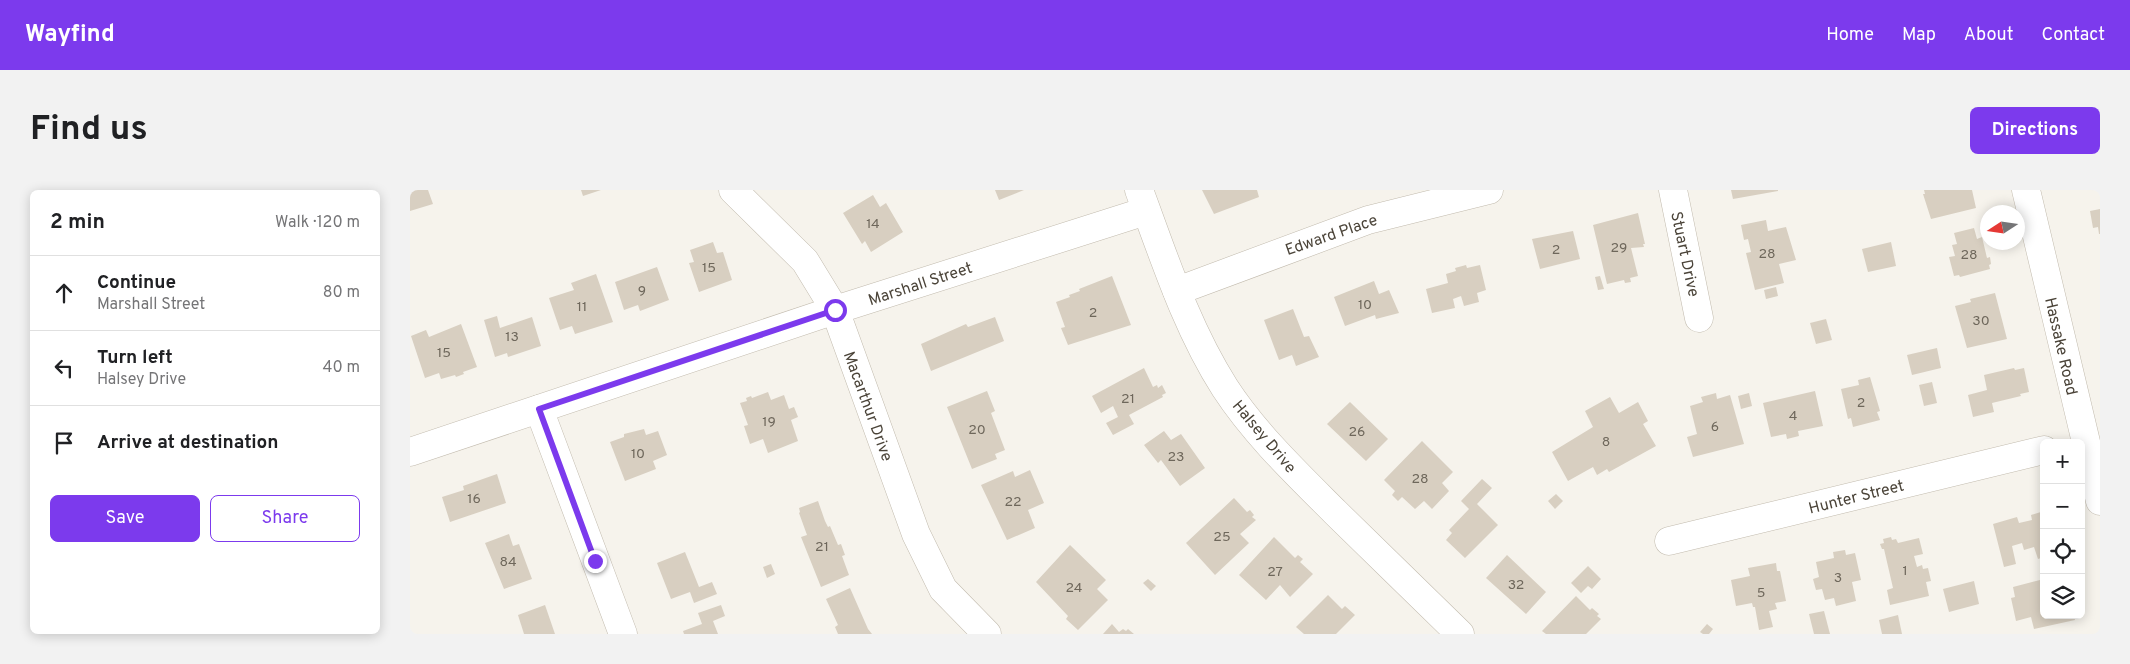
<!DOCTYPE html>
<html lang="en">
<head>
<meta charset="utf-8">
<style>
	body { margin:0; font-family:Overpass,sans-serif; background:#f2f2f2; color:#202124 }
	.controls { position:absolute; right:15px; bottom:15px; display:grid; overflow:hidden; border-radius:8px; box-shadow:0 2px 12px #0003 }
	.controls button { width:45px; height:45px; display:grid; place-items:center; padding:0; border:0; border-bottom:1px solid #e0e0e0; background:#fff; color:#202124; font:25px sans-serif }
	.compass { position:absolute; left:1570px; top:15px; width:45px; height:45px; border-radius:50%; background:#fff; box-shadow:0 2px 12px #0003; rotate:258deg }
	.stop { position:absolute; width:15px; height:15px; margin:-11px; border:4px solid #7c3aed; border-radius:50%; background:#fff }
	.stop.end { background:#7c3aed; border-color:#fff; box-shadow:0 1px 5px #0008 }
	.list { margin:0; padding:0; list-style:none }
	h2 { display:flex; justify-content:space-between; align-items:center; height:65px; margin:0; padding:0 20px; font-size:21px }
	h2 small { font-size:16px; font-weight:400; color:#757577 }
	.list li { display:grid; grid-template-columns:32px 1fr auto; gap:15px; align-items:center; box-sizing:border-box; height:75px; padding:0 20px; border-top:1px solid #e0e0e0 }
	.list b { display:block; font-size:19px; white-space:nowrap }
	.list p { margin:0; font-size:16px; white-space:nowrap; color:#757577 }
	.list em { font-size:16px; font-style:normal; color:#757577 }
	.actions { display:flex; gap:10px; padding:15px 20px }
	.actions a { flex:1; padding:11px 0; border:1px solid #7c3aed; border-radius:8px; text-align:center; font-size:18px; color:#7c3aed }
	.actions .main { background:#7c3aed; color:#fff }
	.icon { flex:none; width:28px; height:28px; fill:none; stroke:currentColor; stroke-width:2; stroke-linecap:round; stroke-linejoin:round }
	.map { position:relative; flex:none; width:1690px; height:444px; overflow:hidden; border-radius:8px }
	header { display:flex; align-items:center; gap:30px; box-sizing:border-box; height:70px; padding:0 25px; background:#7c3aed; color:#fff }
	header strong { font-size:24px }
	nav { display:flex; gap:28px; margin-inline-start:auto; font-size:18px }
	.intro { display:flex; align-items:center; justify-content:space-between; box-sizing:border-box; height:120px; padding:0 30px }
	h1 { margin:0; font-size:35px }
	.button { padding:12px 22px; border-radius:8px; background:#7c3aed; color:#fff; font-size:18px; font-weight:700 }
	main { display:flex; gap:30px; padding:0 30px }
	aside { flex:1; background:#fff; border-radius:8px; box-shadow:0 2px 12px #0003 }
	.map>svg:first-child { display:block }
	.building { fill:#d8cfc1 }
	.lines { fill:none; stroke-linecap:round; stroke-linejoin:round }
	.street-casing { stroke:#c2bbae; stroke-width:29 }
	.street { stroke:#fff; stroke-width:28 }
	.route { stroke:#7c3aed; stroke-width:6 }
	.labels { text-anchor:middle; stroke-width:4; stroke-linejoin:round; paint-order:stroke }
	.number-label { font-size:14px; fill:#6e675b }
	.street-label { font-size:16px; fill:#4b4439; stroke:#fff }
</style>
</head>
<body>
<header>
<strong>Wayfind</strong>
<nav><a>Home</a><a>Map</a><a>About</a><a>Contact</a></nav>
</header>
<div class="intro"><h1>Find us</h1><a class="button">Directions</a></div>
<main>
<aside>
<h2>2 min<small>Walk · 120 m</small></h2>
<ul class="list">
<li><svg class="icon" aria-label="ahead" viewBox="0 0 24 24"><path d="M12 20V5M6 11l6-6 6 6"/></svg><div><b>Continue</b><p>Marshall Street</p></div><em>80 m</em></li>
<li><svg class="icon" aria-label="left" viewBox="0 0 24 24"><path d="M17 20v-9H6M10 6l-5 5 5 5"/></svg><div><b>Turn left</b><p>Halsey Drive</p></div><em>40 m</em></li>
<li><svg class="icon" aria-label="arrive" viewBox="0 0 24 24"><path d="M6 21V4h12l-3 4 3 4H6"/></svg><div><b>Arrive at destination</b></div></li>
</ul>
<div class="actions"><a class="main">Save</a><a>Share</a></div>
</aside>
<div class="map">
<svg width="1690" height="444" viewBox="0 0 1690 444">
	<rect width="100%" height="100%" fill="#f6f3ec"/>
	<g class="building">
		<polygon points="0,0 18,0 23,14 0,21"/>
		<polygon points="171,0 191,0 173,6"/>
		<polygon points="585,0 614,0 589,10"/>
		<polygon points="792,0 847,0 849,7 804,24"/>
		<polygon points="1321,0 1368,0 1368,1 1323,9"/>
		<polygon points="1514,0 1562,0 1566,18 1521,29 1513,4 1515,4"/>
		<polygon points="463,5 470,17 476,13 493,42 461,62 455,51 452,54 433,23"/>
		<polygon points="1690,19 1690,44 1689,44 1688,37 1683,38 1680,21"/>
		<polygon points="1228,23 1235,54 1233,54 1234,57 1221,58 1228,86 1220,88 1221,92 1215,93 1214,90 1197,94 1183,35"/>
		<polygon points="1356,30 1358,41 1376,37 1386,70 1369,74 1374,93 1345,100 1336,63 1341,62 1338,49 1334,50 1331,35"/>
		<polygon points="1564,38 1567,49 1572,47 1577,68 1580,67 1581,74 1579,75 1580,79 1550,87 1549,85 1544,86 1539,67 1545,66 1542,55 1547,54 1544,43"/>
		<polygon points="1163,41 1170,69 1130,79 1122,49"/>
		<polygon points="303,52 307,63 313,62 322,90 289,102 279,73 284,72 280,60"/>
		<polygon points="1481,52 1486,76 1458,82 1452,59"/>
		<polygon points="1056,75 1057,78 1070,75 1076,100 1067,103 1069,112 1054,116 1051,106 1043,109 1045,118 1022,123 1016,99 1038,93 1036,84 1046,81 1045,78"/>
		<polygon points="247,77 259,110 230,121 228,115 214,120 205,92"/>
		<polygon points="186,84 203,132 165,144 162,136 150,140 139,108 164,100 161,93"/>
		<polygon points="702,86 721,135 658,155 651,138 655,137 646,112 660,107 659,105 670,101 669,99"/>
		<polygon points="1190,86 1194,99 1188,100 1185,87"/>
		<polygon points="964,91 969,104 979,100 989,123 966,129 965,125 935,136 924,107"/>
		<polygon points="1366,97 1368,106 1356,109 1354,100"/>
		<polygon points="1585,103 1597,149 1557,158 1545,116 1561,112 1560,109"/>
		<polygon points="883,119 894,147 899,146 909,167 886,176 882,165 869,170 854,130"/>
		<polygon points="87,126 90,138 122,127 131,156 98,167 97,163 85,167 74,130"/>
		<polygon points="585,127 594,151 521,181 511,154 556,134 558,137"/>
		<polygon points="1416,129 1422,150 1406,154 1400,133"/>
		<polygon points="51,134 67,177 53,182 54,184 46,187 45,185 31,189 29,183 15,188 1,146 16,140 19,147"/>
		<polygon points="1527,158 1531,178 1502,185 1497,165"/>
		<polygon points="734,178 743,197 747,195 748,198 752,195 756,203 752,205 753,207 719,225 724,234 703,245 696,233 708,227 703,216 691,223 682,206"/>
		<polygon points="1604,178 1605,180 1614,178 1619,202 1610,204 1611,206 1582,213 1584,222 1563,227 1558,205 1577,200 1574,185"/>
		<polygon points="1460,187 1470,221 1467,222 1470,230 1443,237 1441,228 1438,229 1431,199 1449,195 1448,190"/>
		<polygon points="1522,192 1527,213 1514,216 1509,195"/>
		<polygon points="577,201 585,221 581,223 595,260 585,264 587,269 562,279 537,217"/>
		<polygon points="1405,201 1413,236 1388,241 1389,246 1377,249 1376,244 1361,247 1353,213"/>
		<polygon points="358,202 361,210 374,205 379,219 384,217 388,227 381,230 388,251 358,263 353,249 340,254 334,236 338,235 330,213 337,211 336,208 341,206 342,208"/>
		<polygon points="1306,203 1307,209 1320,205 1334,254 1283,267 1277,247 1287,244 1280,216 1293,212 1291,207"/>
		<polygon points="1339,203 1342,216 1331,219 1328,206"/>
		<polygon points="1200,207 1209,223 1228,212 1238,231 1233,234 1246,256 1199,282 1197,279 1187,285 1183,277 1158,291 1142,262 1183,237 1175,221"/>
		<polygon points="940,212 978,249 956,271 917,234"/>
		<polygon points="234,239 236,245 248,241 257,265 243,271 246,279 215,291 200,252 214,247 214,244"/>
		<polygon points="754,241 761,250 771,244 795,278 770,296 751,270 748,273 734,255"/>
		<polygon points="1012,251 1043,282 1032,293 1039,301 1022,319 1014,311 1005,319 992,307 988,311 982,305 985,301 974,290"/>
		<polygon points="620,280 634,313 618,320 625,338 597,350 571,295 603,281 605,287"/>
		<polygon points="87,284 96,313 40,332 32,307 54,300 53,296"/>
		<polygon points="1072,289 1082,298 1067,314 1088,335 1055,368 1036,350 1042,343 1039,340 1059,319 1051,311"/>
		<polygon points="1146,304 1153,311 1145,319 1138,311"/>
		<polygon points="824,308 837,322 840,320 844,325 842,327 846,330 830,344 839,353 805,385 776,353"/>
		<polygon points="408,311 415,331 418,337 420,336 428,355 431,354 435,365 432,366 439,385 411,397 391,347 397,345 389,323 390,322 389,318"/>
		<polygon points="1634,321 1634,367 1628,369 1624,357 1614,360 1612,353 1602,356 1606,374 1594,377 1583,334 1607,327 1609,333 1622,330 1621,325"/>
		<polygon points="99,344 103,356 109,354 122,389 94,399 75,353"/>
		<polygon points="864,347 885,368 888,365 893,369 890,372 903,384 880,407 870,395 856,410 829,385"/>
		<polygon points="1481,347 1482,350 1486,349 1488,353 1509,348 1513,364 1504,366 1507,377 1512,375 1513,379 1518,378 1521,391 1516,392 1519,406 1480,415 1477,400 1483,398 1474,359 1472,359 1470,354 1474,353 1473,349"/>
		<polygon points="660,355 696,390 687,399 698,410 668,440 656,429 658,426 626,392"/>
		<polygon points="1435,360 1436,365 1445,363 1451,390 1442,392 1446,411 1426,416 1424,408 1415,410 1412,399 1406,400 1403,389 1409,387 1406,372 1424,368 1423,362"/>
		<polygon points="275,362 289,397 302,392 307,404 284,413 280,402 261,409 247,373"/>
		<polygon points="1097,365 1136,402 1116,424 1076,388"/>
		<polygon points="1366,373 1367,381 1370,381 1376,411 1365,413 1367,419 1359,421 1363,437 1349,440 1345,417 1343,417 1342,413 1326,416 1321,390 1340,386 1338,378"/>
		<polygon points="361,374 365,384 357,388 353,377"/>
		<polygon points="1178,376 1191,389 1182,399 1178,396 1171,403 1161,393"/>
		<polygon points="738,389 746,396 741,401 733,393"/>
		<polygon points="1634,389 1634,425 1664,425 1665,430 1624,439 1621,427 1606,431 1601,408 1605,407 1603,397"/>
		<polygon points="1564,391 1569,414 1539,422 1533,399"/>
		<polygon points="440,398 458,439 462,444 428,444 425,437 428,435 416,409"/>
		<polygon points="918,405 932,419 935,416 945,425 926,444 894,444 886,437"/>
		<polygon points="1166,406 1180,420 1182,418 1189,424 1187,426 1191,429 1176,444 1136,444 1132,441"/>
		<polygon points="135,415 145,444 114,444 108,425"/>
		<polygon points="311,415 315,426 303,431 308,444 274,444 273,441 292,434 288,423"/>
		<polygon points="1414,421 1420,444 1404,444 1399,424"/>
		<polygon points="1488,425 1492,444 1472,444 1469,430"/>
		<polygon points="702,434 709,442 713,439 716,441 718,439 724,444 693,444"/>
		<polygon points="1297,434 1303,439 1299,444 1293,444 1290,442"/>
	</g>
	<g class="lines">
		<g class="street-casing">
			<g id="street">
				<polyline points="323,0 395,71 425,120 506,344 533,399 577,444"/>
				<path d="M729 0C754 67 776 137 815 198 845 244 886 283 925 322 967 363 1008 403 1050 444"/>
				<polyline points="1263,0 1289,128"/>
				<polyline points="1616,0 1690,311"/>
				<polyline points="767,101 958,30 1079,0"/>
				<polyline points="129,219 213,444"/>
				<polyline points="0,262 425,120 736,21"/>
				<polyline points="1259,351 1634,260"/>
			</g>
		</g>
		<use href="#street" class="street"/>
	</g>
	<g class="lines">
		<polyline class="route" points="185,371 129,219 425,120"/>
	</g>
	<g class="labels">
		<g class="number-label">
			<text x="463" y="38">14</text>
			<text x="1209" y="62">29</text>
			<text x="1146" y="64">2</text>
			<text x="1357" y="68">28</text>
			<text x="1559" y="69">28</text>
			<text x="299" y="82">15</text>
			<text x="232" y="105">9</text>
			<text x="955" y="119">10</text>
			<text x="172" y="121">11</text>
			<text x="683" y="127">2</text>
			<text x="1571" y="135">30</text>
			<text x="102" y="151">13</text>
			<text x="34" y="167">15</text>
			<text x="718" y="213">21</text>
			<text x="1451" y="217">2</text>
			<text x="1383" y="230">4</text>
			<text x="359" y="236">19</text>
			<text x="1305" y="241">6</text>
			<text x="567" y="244">20</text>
			<text x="947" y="246">26</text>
			<text x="1196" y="256">8</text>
			<text x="228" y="268">10</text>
			<text x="766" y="271">23</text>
			<text x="1010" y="293">28</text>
			<text x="64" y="313">16</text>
			<text x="603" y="316">22</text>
			<text x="812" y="351">25</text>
			<text x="412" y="361">21</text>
			<text x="98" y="376">84</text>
			<text x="1495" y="385">1</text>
			<text x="865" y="386">27</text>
			<text x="1428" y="392">3</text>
			<text x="1106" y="399">32</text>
			<text x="664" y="402">24</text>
			<text x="1351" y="407">5</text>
		</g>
		<g class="street-label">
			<text transform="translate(921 44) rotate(-19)" y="6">Edward Place</text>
			<text transform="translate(1276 64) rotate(78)" y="6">Stuart Drive</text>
			<text transform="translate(510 93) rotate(-18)" y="6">Marshall Street</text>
			<text transform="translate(1652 156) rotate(77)" y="6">Hassake Road</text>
			<text transform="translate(459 216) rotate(70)" y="6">Macarthur Drive</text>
			<text transform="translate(855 246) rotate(50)" y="6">Halsey Drive</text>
			<text transform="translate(1446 306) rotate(-14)" y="6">Hunter Street</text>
		</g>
	</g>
</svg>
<div class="controls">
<button>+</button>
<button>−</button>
<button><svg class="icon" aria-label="locate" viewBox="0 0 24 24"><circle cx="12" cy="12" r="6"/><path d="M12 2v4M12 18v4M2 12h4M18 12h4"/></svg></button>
<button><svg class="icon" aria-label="layers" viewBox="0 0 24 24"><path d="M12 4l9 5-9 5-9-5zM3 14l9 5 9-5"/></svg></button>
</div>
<svg class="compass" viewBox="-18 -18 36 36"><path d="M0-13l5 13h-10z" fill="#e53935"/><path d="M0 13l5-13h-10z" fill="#757577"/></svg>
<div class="stop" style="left:425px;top:120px"></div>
<div class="stop end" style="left:185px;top:371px"></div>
</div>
</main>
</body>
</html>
